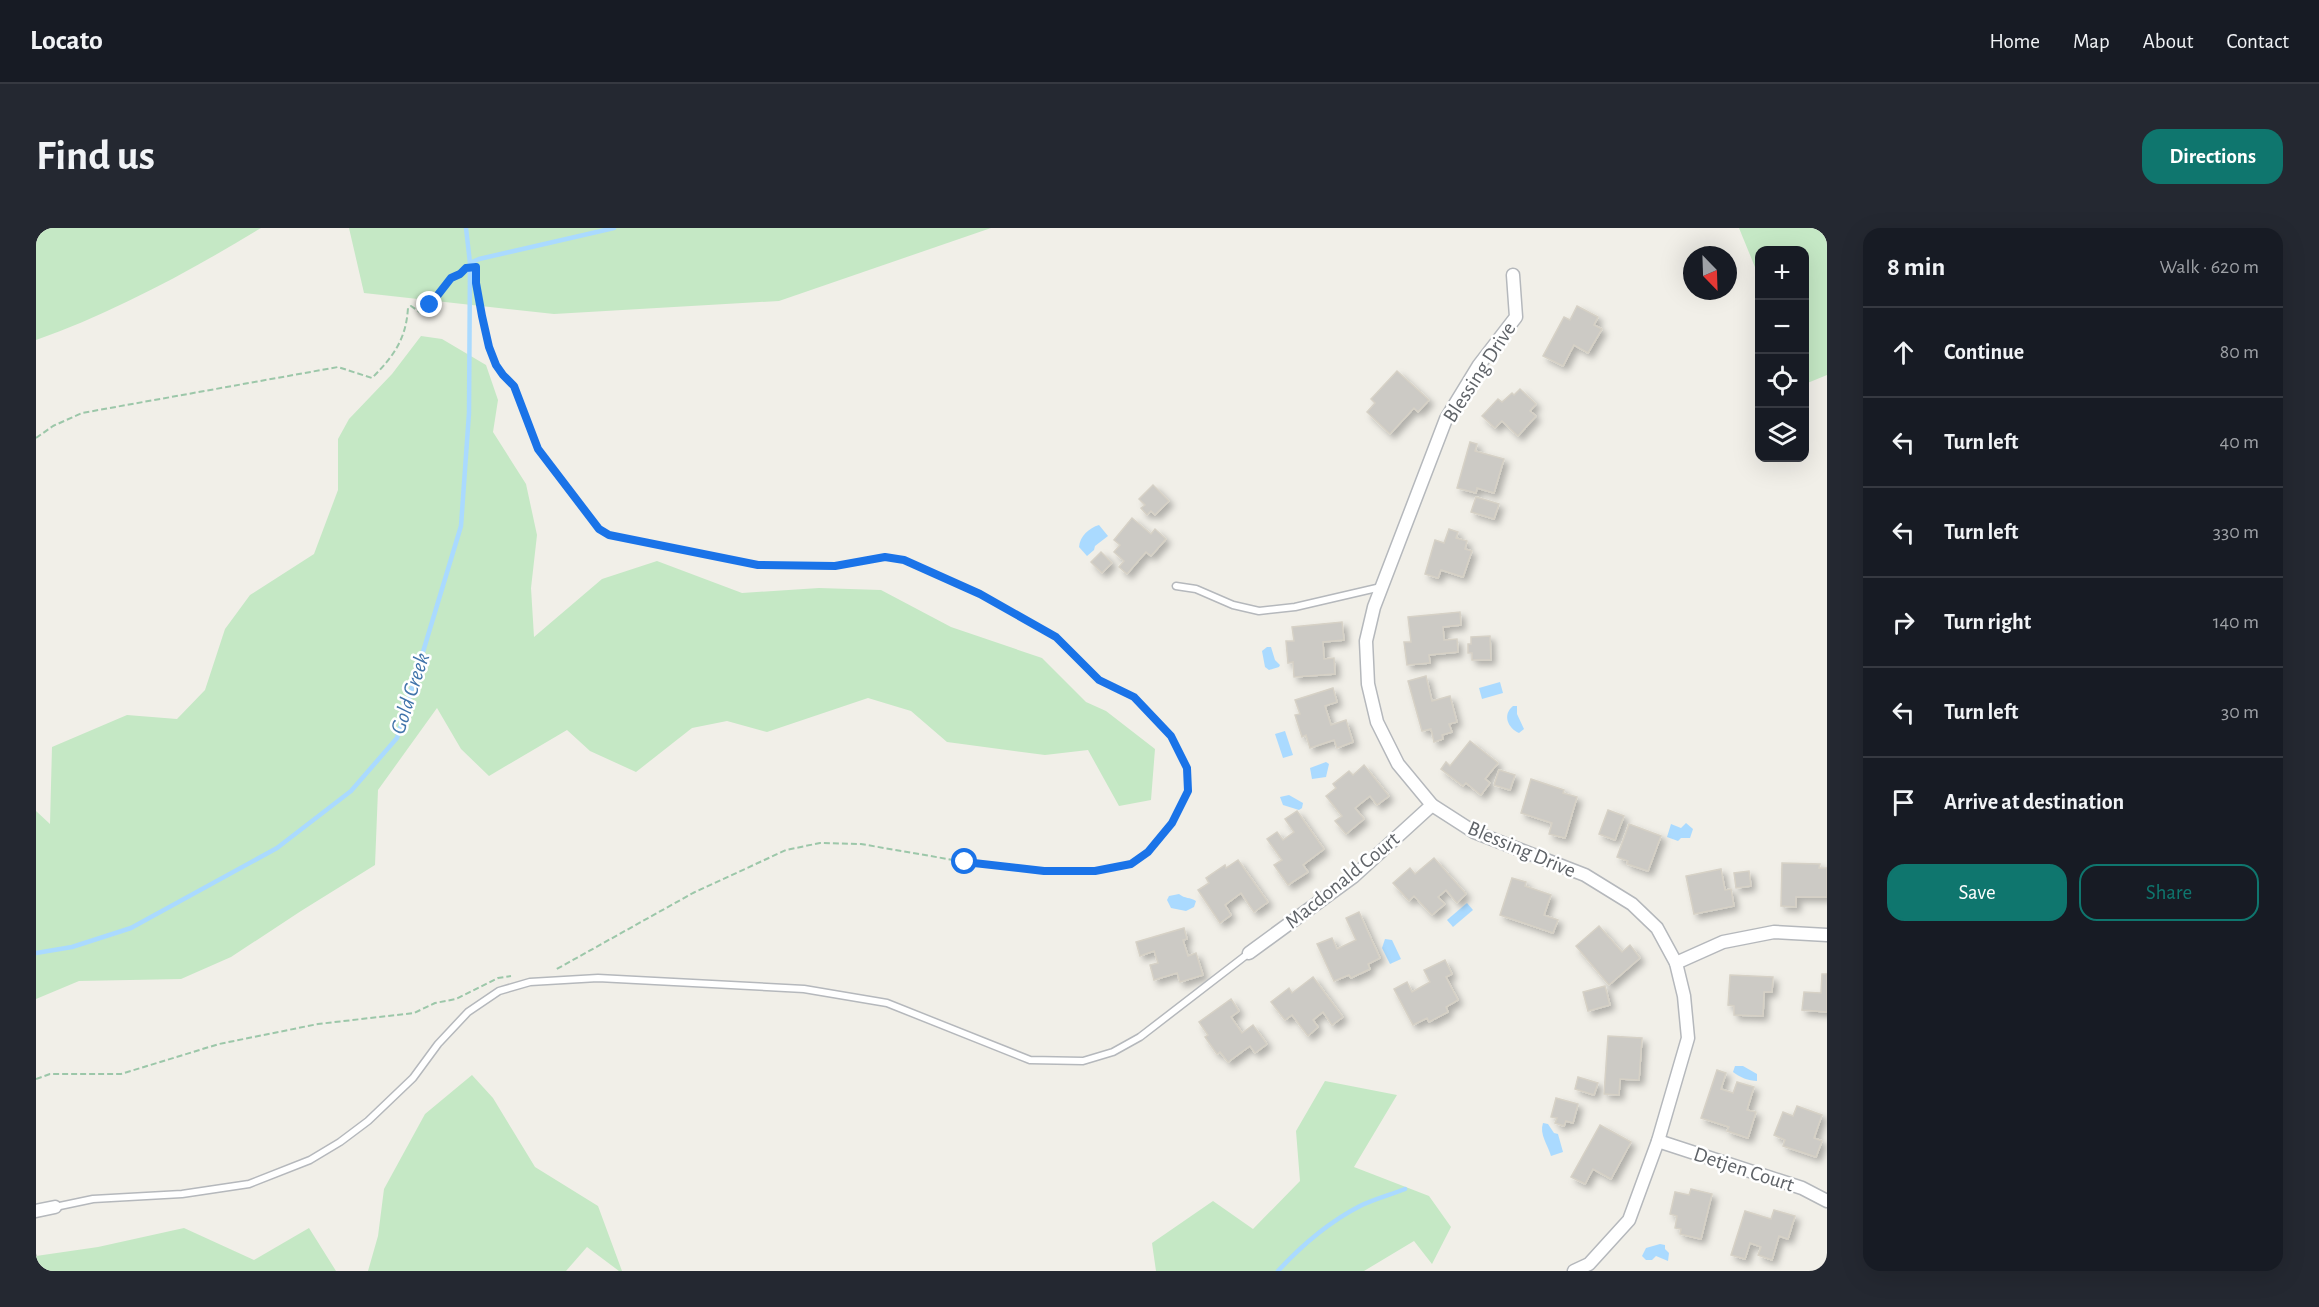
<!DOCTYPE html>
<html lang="en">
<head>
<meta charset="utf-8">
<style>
	body { margin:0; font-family:"Alegreya Sans",sans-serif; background:#242831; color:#f1f3f6 }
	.controls { position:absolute; right:18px; top:18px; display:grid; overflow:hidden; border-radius:12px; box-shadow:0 6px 24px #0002 }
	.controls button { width:54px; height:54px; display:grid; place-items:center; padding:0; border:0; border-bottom:2px solid #363941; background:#171b24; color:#f1f3f6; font:30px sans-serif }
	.compass { position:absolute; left:1647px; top:18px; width:54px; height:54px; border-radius:50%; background:#171b24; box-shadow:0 6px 24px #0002; rotate:157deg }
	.stop { position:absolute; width:18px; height:18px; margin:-14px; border:4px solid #1a73e8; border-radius:50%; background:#fff }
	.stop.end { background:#1a73e8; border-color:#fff; box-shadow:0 2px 6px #0008 }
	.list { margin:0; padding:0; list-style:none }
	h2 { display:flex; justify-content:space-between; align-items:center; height:78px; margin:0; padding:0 24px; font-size:26px }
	h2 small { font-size:20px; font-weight:400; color:#9ea1a6 }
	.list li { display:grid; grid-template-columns:39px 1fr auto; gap:18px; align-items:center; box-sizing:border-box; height:90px; padding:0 24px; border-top:2px solid #363941 }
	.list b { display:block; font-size:22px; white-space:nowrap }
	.list em { font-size:20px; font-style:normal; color:#9ea1a6 }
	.actions { display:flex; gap:12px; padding:18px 24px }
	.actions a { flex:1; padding:14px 0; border:2px solid #0f766e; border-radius:18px; text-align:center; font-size:21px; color:#0f766e }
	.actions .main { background:#0f766e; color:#fff }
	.icon { flex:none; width:33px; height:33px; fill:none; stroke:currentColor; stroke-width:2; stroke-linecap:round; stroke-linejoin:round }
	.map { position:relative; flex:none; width:1791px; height:1043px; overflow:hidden; border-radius:18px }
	header { display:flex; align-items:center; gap:36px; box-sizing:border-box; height:84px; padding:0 30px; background:#171b24; border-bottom:2px solid #363941 }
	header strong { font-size:28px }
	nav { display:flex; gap:33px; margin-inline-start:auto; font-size:21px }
	.intro { display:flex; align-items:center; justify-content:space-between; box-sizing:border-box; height:144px; padding:0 36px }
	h1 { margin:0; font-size:42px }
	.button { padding:15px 27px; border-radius:18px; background:#0f766e; color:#fff; font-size:21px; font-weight:700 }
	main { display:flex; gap:36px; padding:0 36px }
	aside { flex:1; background:#171b24; border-radius:18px; box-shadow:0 6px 24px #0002 }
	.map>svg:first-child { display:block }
	.green { fill:#c5e8c5 }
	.water { fill:#aadaff }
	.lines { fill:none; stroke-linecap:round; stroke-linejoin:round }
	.stream { stroke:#aadaff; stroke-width:4.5 }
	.building { fill:#cccac5; stroke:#d6d1c6; stroke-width:1.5; filter:url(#shadow) }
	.service-casing { stroke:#b5b8bc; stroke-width:9 }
	.minor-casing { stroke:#b5b8bc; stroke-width:15 }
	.path { stroke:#9cc7a9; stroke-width:2; stroke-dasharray:6 3; stroke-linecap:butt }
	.service { stroke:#fff; stroke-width:6 }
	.minor { stroke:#fff; stroke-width:12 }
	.route { stroke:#1a73e8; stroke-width:8 }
	.labels { text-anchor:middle; stroke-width:5; stroke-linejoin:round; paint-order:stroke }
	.street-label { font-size:21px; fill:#5f6368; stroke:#fff }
	.water-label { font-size:22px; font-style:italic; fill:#4174aa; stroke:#fff }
</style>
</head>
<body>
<header>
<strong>Locato</strong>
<nav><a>Home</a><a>Map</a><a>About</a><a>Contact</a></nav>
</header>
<div class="intro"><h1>Find us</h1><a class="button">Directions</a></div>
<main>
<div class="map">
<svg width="1791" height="1043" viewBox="0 0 1791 1043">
	<defs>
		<filter id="shadow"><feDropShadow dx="4.5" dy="4.5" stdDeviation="3" flood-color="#0004"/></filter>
	</defs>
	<rect width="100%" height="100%" fill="#f1efe8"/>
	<g class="green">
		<path d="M0 0H225C156 42 77 85 0 112Z"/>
		<polygon points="313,0 955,0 743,73 518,86 328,65"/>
		<polygon points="1703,0 1791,0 1791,147 1769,156 1768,22 1724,22 1723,49"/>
		<polygon points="385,108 406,111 450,137 462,172 457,204 490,256 501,307 495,360 498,409 566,351 621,333 706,365 783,360 845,362 915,399 1006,430 1050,474 1070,483 1119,521 1115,572 1083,578 1052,522 1009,527 911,514 875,483 832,470 731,504 691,493 656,500 600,544 554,523 531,502 453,548 425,521 401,480 342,562 339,637 265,683 195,729 145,751 43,753 0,771 0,583 14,596 16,519 91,487 141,491 169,462 189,401 214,367 278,326 302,262 302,211 313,191 356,146"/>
		<polygon points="436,847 457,870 499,939 562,978 586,1043 583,1043 551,1019 530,1043 332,1043 342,1008 348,961 389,886"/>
		<polygon points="1289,853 1361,867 1318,939 1393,968 1415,999 1396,1036 1378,1013 1328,1043 1120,1043 1116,1015 1177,973 1217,1001 1264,953 1260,903"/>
		<polygon points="148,1000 218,1032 273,1000 300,1043 0,1043 0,1028 62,1019"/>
	</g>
	<g class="water">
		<path d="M1063 297 1072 308 1059 318 1058 322 1051 328 1043 319C1044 308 1053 300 1063 297Z"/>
		<polygon points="1231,419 1235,419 1239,432 1244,437 1243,439 1233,442 1229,439 1226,423"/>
		<polygon points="1464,454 1467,465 1446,471 1443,460"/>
		<path d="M1477 478H1481V486L1488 501 1483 505C1472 500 1466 487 1477 478Z"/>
		<polygon points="1249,503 1257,527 1247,530 1239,506"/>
		<polygon points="1290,534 1293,536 1290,549 1276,551 1274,540"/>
		<polygon points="1253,567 1267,575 1266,580 1263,582 1247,577 1244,569"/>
		<polygon points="1650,595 1657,601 1654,610 1645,610 1642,613 1631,609 1635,596 1645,600"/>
		<path d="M1143 666C1149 671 1154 669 1160 673L1158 679 1150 683 1135 680 1131 672 1133 668Z"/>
		<polygon points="1431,675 1437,682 1417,699 1411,692"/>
		<polygon points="1349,711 1356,712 1365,731 1354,736 1346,720"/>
		<path d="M1699 838H1707L1721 846V853C1713 853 1703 849 1697 844Z"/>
		<path d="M1507 895 1512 896 1518 905 1522 906 1527 924 1515 928C1512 917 1503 906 1507 895Z"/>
		<polygon points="1624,1016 1629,1017 1629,1021 1633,1025 1632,1033 1620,1028 1616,1032 1610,1032 1606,1028 1610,1020"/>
	</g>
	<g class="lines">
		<g class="stream">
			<polyline points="434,35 443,31 578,0"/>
			<polyline points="0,725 36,719 95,700 241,620 315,563 361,510 425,298 433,185 434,35 430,0"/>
			<path d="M1242 1043C1265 1018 1293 994 1324 978 1338 971 1354 967 1369 961"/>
		</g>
	</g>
	<g class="building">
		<polygon points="1541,78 1562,89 1558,97 1566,101 1552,125 1538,117 1527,138 1507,128 1528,89 1534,92"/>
		<polygon points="1361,143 1393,172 1382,184 1378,180 1354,206 1331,184 1339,175 1335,171"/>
		<polygon points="1484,161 1500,176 1494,183 1500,188 1482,208 1466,193 1459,200 1446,188 1462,171 1466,174 1476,165 1478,167"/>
		<polygon points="1434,214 1441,216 1439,223 1468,231 1458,265 1441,260 1440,265 1421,260"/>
		<polygon points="1117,257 1133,273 1119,287 1115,283 1111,287 1105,280 1109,277 1103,271"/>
		<polygon points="1440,269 1463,276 1458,291 1435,284"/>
		<polygon points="1096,290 1115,306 1119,301 1130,311 1115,328 1110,324 1091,346 1083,339 1088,333 1078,324 1084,317 1078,312"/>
		<polygon points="1413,301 1422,304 1420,310 1431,313 1429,321 1436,323 1427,349 1405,342 1402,350 1389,346 1399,312 1408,315"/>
		<polygon points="1065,324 1076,335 1066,345 1055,334"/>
		<polygon points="1424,384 1425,397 1407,399 1408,412 1421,411 1422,424 1393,427 1394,435 1371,437 1368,414 1375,414 1372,389"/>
		<polygon points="1306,394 1308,412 1287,414 1288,431 1298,430 1299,446 1258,449 1257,434 1252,435 1250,413 1258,413 1256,399"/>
		<polygon points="1454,408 1455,432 1436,432 1436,425 1432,425 1432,416 1435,416 1435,409"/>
		<polygon points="1390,448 1396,473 1414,468 1421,494 1413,496 1416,504 1406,507 1407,511 1398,514 1395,501 1386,503 1372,453"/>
		<polygon points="1297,460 1301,474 1289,478 1295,497 1310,492 1317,514 1301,520 1298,512 1274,520 1270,507 1266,509 1259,487 1264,486 1259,472"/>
		<polygon points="1434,513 1462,535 1449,551 1454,555 1445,567 1430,555 1427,558 1405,541 1410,534 1414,538"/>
		<polygon points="1328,537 1353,568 1341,577 1334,568 1319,580 1328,591 1310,606 1299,593 1306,588 1290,568 1300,560 1297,556 1313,543 1317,547"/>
		<polygon points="1463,542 1479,547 1474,562 1458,557"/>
		<polygon points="1495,551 1528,562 1527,565 1541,569 1529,610 1513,606 1516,595 1485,585"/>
		<polygon points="1572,582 1588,588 1579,612 1563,606"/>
		<polygon points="1261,583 1288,621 1267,637 1272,644 1252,657 1238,637 1246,632 1231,611 1241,604 1247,612 1258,604 1249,591"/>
		<polygon points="1593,596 1625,608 1612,643 1591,636 1592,633 1581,629"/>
		<polygon points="1398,630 1430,666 1421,675 1410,662 1402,669 1409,676 1396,687 1378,668 1373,673 1357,655 1374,640 1379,646"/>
		<polygon points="1202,632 1232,674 1218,684 1205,665 1189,677 1195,687 1184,695 1162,662 1173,655 1170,650 1189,637 1190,640"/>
		<polygon points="1746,635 1784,636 1783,640 1791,640 1791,669 1760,669 1760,679 1745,678"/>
		<polygon points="1685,641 1689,662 1695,661 1698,678 1658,686 1650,648"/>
		<polygon points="1713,643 1715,658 1700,660 1698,645"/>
		<polygon points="1476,650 1490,654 1489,658 1515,667 1508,687 1522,692 1517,705 1464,687"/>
		<polygon points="1323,684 1344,730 1332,736 1334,741 1315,750 1313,747 1298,753 1281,716 1296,710 1301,721 1320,712 1310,690"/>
		<polygon points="1563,698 1586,724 1594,717 1604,730 1573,757 1540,718"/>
		<polygon points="1148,700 1151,711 1147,712 1152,728 1160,725 1167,747 1144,754 1141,745 1118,752 1114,737 1122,735 1118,723 1104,728 1100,714"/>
		<polygon points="1409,732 1416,746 1410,749 1422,772 1410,779 1412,784 1393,794 1391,790 1377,797 1358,761 1371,754 1376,764 1394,754 1388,742"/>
		<polygon points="1786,746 1791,746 1791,784 1766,782 1768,764 1785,765"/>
		<polygon points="1694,747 1737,749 1736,764 1728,764 1727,788 1698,787 1698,778 1692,777"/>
		<polygon points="1277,749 1307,789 1296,797 1287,784 1277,792 1282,799 1272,808 1256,787 1249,792 1235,774 1253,760 1256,765"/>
		<polygon points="1569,758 1574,777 1552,783 1547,764"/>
		<polygon points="1195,771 1203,783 1195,789 1206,805 1217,797 1231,816 1219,825 1214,818 1192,834 1184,824 1181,826 1169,809 1172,807 1163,794"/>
		<polygon points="1572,808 1606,810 1603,852 1584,851 1583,867 1568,866"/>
		<polygon points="1681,842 1690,845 1685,861 1697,865 1701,854 1718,859 1711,882 1720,884 1712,910 1691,903 1693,899 1665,890"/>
		<polygon points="1542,849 1562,855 1558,867 1539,861"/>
		<polygon points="1520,870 1542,876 1537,895 1530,893 1528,898 1519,895 1521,890 1515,889"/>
		<polygon points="1761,878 1786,887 1778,910 1786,913 1780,929 1747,918 1749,912 1738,907 1747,884 1757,888"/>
		<polygon points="1564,897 1595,914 1575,951 1557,941 1549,956 1535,949"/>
		<polygon points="1655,961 1676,966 1665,1011 1644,1006 1645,1001 1639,1000 1641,988 1634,986 1639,964 1653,967"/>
		<polygon points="1738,982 1759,988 1752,1011 1743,1008 1736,1032 1722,1027 1725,1019 1714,1015 1709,1031 1695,1027 1709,983 1735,991"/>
	</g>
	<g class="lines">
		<g class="service-casing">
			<g id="service">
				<polyline points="1140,358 1160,361 1197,377 1223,383 1259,379 1345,359"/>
				<polyline points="19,979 57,971 146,966 213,956 274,932 304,914 332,893 377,850 402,816 432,784 463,763 494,754 562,750 768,761 851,775 994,832 1047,833 1077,824 1104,809 1213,725"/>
			</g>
		</g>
		<g class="minor-casing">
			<g id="minor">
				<polyline points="1477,47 1480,89 1443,137 1410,191 1338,379 1330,413 1332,456 1341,494 1362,536 1396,577 1438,604 1549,647 1596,676 1621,700 1640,735 1648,768 1652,810 1622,913 1593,992 1553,1036 1538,1043"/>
				<polyline points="1213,725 1317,649 1396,577"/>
				<polyline points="1640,735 1687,714 1738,704 1791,707"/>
				<polyline points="1622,913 1766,960 1791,973"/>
				<polyline points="0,983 19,979"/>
			</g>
		</g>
		<g class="path">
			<path d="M0 210 17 198 46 185 302 139 336 150C358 128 370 111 372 80L375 78 385 85 415 50 424 46 430 40 440 39V55L446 88 453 119 460 137 467 147 479 158 502 221 563 301 573 307 722 337 799 338 849 329 868 332 944 366 1020 409 1063 452 1098 469 1135 508 1151 540 1152 563 1136 595 1112 624 1095 636 1059 643H1008L929 634 825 616 784 615 750 622 657 665 519 742"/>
			<polyline points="0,851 14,846 85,846 183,816 282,796 378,785 399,775 420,771 462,750 475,748"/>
		</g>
		<use href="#service" class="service"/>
		<use href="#minor" class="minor"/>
	</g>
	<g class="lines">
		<polyline class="route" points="394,77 415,50 424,46 430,40 440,39 440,55 446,88 453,119 460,137 467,147 478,158 502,221 563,301 573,307 722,337 799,338 849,329 868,332 944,366 1020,409 1063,452 1098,469 1135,508 1151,540 1152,563 1136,595 1112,624 1095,636 1059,643 1008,643 929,634"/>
	</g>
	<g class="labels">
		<g class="street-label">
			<text transform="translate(1443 144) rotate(-57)" y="7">Blessing Drive</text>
			<text transform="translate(1486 621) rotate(23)" y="7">Blessing Drive</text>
			<text transform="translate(1306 652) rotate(-39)" y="7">Macdonald Court</text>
			<text transform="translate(1708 941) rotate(18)" y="7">Detjen Court</text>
		</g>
		<g class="water-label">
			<text transform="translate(373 465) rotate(-72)" y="8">Gold Creek</text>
		</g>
	</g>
</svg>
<div class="controls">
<button>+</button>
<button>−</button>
<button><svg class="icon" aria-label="locate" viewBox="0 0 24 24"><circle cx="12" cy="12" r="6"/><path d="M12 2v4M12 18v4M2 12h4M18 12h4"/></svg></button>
<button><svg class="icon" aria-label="layers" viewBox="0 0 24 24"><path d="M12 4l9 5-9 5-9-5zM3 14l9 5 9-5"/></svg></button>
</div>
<svg class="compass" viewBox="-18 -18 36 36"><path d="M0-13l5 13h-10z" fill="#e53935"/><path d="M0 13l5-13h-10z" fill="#9ea1a6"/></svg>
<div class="stop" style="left:929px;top:634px"></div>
<div class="stop end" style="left:394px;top:77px"></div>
</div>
<aside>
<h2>8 min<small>Walk · 620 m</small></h2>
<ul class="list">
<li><svg class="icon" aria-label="ahead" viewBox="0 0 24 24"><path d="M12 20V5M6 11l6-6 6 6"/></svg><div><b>Continue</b></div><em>80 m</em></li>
<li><svg class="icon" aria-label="left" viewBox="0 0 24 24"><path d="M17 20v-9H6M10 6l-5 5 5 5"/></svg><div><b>Turn left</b></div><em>40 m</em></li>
<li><svg class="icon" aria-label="left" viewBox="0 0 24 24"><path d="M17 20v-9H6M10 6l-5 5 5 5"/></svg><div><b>Turn left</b></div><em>330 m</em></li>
<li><svg class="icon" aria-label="right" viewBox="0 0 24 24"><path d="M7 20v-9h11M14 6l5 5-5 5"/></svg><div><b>Turn right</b></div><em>140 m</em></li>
<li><svg class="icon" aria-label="left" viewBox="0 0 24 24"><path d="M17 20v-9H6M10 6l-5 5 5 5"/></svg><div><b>Turn left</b></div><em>30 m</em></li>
<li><svg class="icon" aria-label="arrive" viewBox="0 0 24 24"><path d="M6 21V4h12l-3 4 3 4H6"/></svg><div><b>Arrive at destination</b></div></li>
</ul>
<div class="actions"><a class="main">Save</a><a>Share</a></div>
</aside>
</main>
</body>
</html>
